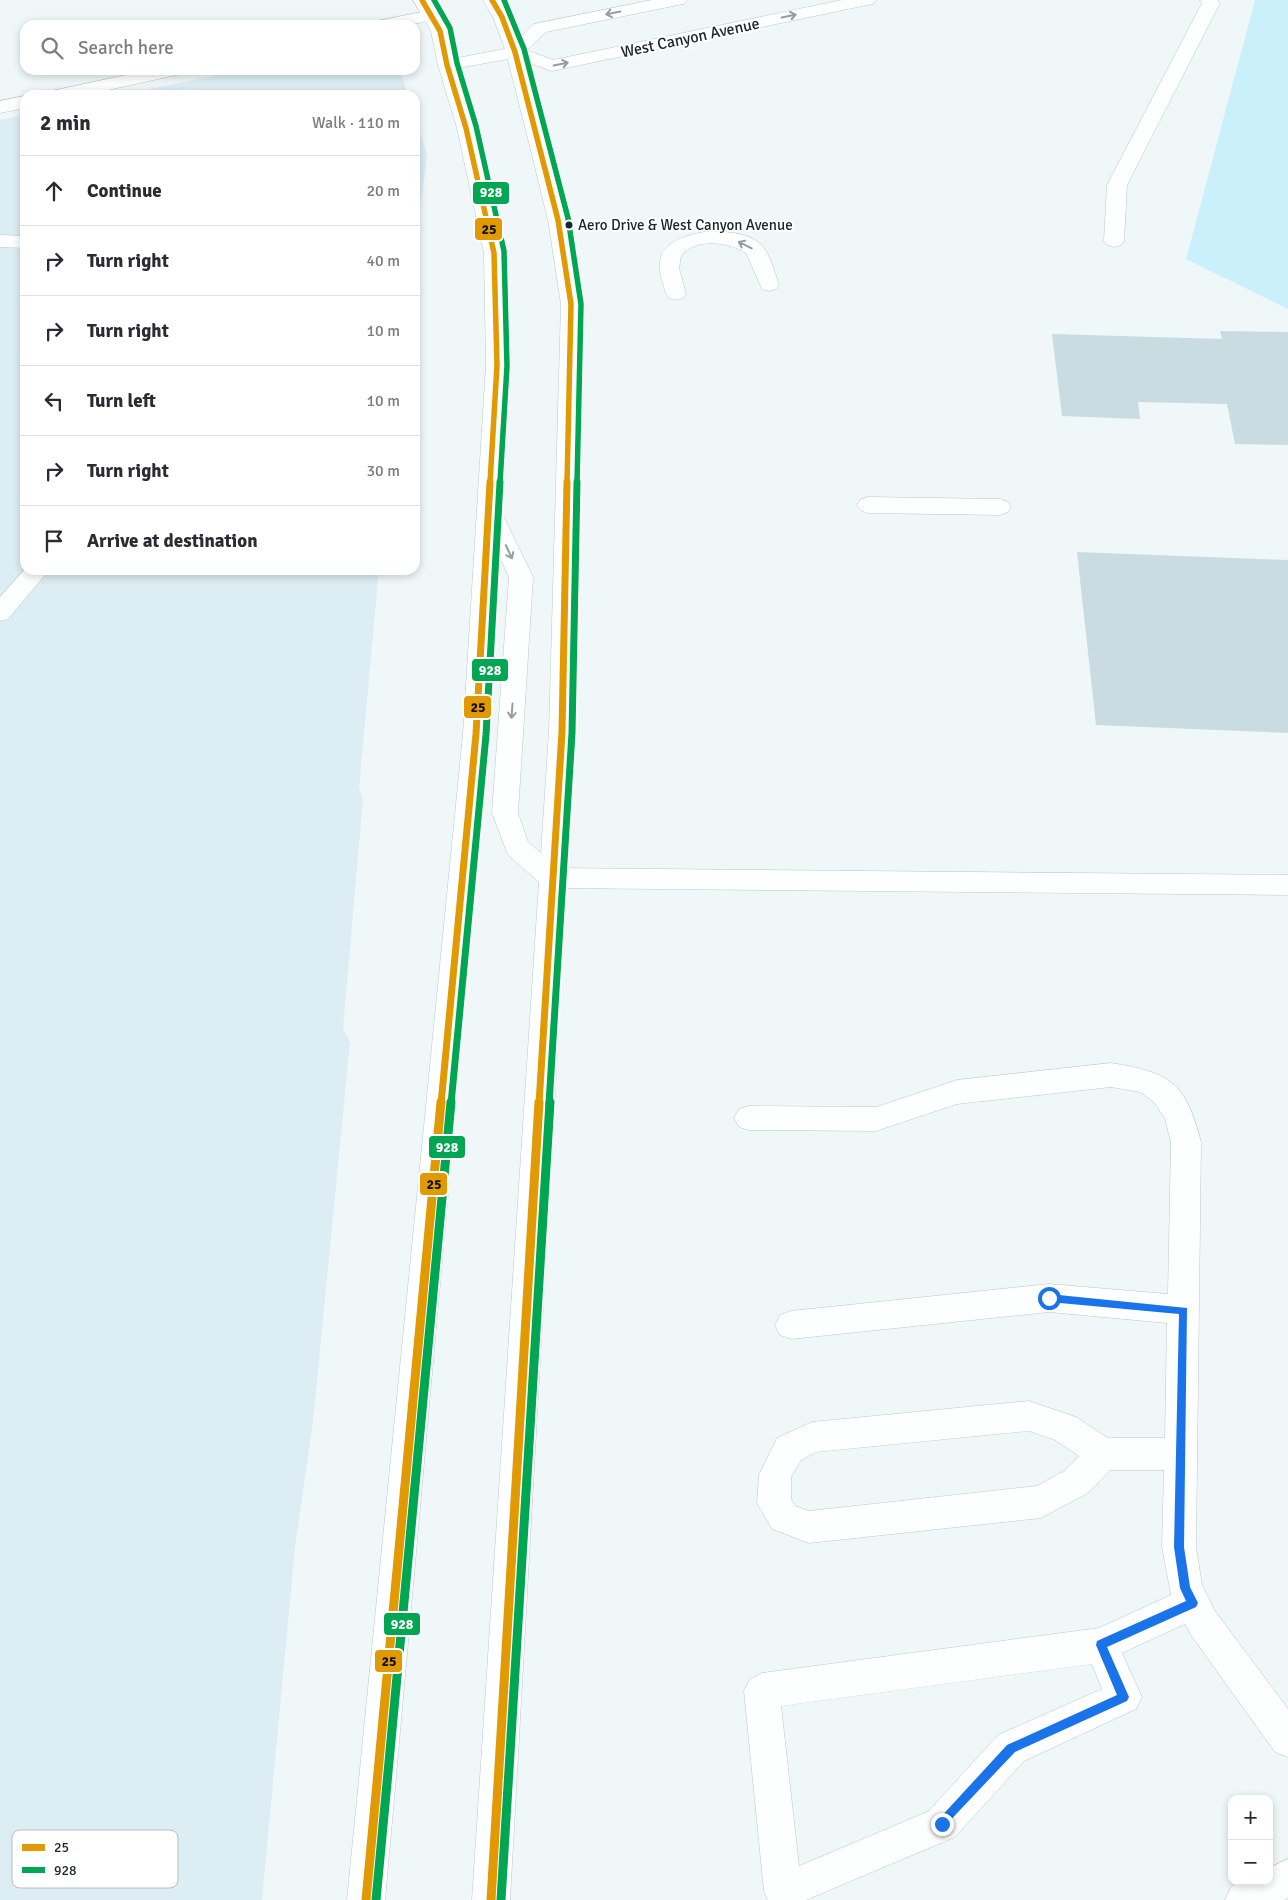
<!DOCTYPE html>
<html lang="en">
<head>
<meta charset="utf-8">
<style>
	body { margin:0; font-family:Signika,sans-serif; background:#f2f2f3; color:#2b2b33 }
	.controls { position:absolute; right:15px; bottom:15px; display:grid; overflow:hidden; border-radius:10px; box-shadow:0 2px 8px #0003 }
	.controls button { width:45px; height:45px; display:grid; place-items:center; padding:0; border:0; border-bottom:1px solid #e1e1e2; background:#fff; color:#2b2b33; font:25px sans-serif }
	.stop { position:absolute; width:15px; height:15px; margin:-11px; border:4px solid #1a73e8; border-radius:50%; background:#fff }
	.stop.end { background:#1a73e8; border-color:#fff; box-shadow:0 1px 5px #0008 }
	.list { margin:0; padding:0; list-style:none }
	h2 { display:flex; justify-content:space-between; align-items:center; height:65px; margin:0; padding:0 20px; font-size:21px }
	h2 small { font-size:16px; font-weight:400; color:#7c7c81 }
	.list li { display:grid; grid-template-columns:32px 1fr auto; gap:15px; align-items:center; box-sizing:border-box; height:70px; padding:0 20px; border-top:1px solid #e1e1e2 }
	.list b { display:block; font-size:19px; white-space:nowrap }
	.list em { font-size:16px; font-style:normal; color:#7c7c81 }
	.icon { flex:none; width:28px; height:28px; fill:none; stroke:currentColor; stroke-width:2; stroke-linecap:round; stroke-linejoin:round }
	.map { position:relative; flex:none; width:1288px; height:1900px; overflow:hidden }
	.search { position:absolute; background:#fff; box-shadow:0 2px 8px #0003; left:20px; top:20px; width:400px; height:55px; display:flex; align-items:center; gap:12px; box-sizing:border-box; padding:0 18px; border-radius:15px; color:#7c7c81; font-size:19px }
	.panel { position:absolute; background:#fff; box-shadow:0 2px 8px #0003; left:20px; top:90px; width:400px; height:485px; border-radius:15px }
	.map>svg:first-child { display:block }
	.built { fill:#dcedf3 }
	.green { fill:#caf0fc }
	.building { fill:#c8dce2 }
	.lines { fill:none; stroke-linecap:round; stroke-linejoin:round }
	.minor-casing { stroke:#bdc7c9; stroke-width:1 }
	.major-casing { stroke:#bdc7c9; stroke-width:1 }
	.minor { fill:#fdfefe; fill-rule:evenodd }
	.major { fill:#fdfefe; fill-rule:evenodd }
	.bus-1-far2-casing { stroke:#fff; stroke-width:8 }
	.bus-1-far1-casing { stroke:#fff; stroke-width:11 }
	.bus-1-casing { stroke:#fff; stroke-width:12 }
	.bus-2-far2-casing { stroke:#fff; stroke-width:8 }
	.bus-2-far1-casing { stroke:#fff; stroke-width:11 }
	.bus-2-casing { stroke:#fff; stroke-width:12 }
	.bus-1-far2 { stroke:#e19904; stroke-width:5.5 }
	.bus-1-far1 { stroke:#e19904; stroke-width:7 }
	.bus-1 { stroke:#e19904; stroke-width:9 }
	.bus-2-far2 { stroke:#00a651; stroke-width:5.5 }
	.bus-2-far1 { stroke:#00a651; stroke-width:7 }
	.bus-2 { stroke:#00a651; stroke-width:9 }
	.oneway { stroke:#969d9f }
	.route { fill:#1a73e8 }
	.bus-dot { fill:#19262a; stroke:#fff; stroke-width:2 }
	.labels { text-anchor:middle; stroke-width:4; stroke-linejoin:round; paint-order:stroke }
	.far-bus-label { font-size:15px; fill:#19262a; stroke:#fff; text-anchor:start }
	.far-street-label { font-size:16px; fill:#19262a; stroke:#fff }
	.key { fill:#fff; stroke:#babebf; stroke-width:1 }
	.key-label { font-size:14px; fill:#19262a }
	.line-badge { stroke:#fff; stroke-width:2 }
	.badge-label { font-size:14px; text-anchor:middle; font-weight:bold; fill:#fff }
	.pale-badge-label { font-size:14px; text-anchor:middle; font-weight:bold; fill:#111 }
</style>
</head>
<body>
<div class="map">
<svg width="1288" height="1900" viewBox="0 0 1288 1900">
	<rect width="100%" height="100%" fill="#f0f7f9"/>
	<g class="built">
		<polygon points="242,70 400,70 408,95 120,95"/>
		<polygon points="25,115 25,570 379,570 359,788 363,799 343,1028 350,1042 313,1422 295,1547 262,1900 0,1900 0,120"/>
		<polygon points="415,116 427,155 415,250"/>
	</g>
	<polygon class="green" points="1255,0 1288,0 1288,309 1186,259"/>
	<g class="building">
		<polygon points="1220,331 1288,332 1288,445 1235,444 1227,404 1138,402 1140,419 1062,416 1052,334 1222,339"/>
		<polygon points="1077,552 1288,560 1288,733 1096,725"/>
	</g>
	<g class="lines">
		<g class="minor-casing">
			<g id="minor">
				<polygon points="652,0 687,0 684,4 678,5 546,32 527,50 553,60 842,0 876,0 873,4 867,5 552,71 514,58 447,70 441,69 438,65 441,61 447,60 509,48 534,24"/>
				<polygon points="1200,0 1218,0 1220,3 1127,185 1124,241 1121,245 1114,247 1107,245 1104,241 1107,185 1202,3"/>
				<polygon points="431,10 437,11 440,15 437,19 409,25 375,25 378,21"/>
				<polygon points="149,70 184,70 181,74 85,95 50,95 52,91"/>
				<polygon points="25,96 25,108 0,113 0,101"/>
				<path d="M704 232C721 231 752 231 764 248 771 258 775 273 779 285L776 289 769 291 762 289 746 253C729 242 696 237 681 256L679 268 686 294 683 298 676 300 669 298C665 293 664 286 662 280 652 247 676 237 704 232Z"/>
				<polygon points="0,235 25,236 25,248 0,247"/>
				<polygon points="868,497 1000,499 1008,502 1011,507 1008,512 1000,515 868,513 860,510 857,505 860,500"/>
				<polygon points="25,569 49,570 8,619 0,621 0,597"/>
				<polygon points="553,868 1288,875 1288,895 553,888 544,885 540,878 544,871"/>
				<path d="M1111 1063C1171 1073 1185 1081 1201 1142L1196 1547 1202 1585 1215 1611 1288 1709V1757L1275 1752 1191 1635 1185 1624 1122 1653 1142 1697 1136 1709 1024 1761 955 1837 806 1900H768L764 1891 744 1691 750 1679 762 1673 1099 1628 1171 1595 1162 1547 1164 1470H1110L1088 1493 1041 1518 809 1543 772 1529 757 1503 759 1475 777 1438 812 1422 1029 1401 1076 1417 1108 1438H1165L1167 1323 1049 1312 791 1339 780 1335 775 1325 780 1315 791 1311 1049 1284 1168 1294 1171 1142 1165 1119 1154 1102 1140 1092 1111 1087 957 1104 876 1131 749 1130 739 1127 734 1118 739 1109 749 1106 876 1107 957 1080ZM1029 1431 1055 1440 1079 1456 1064 1471 1037 1486 809 1511 795 1506 791 1499V1477L801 1460 816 1452ZM1092 1664 1102 1689 998 1735 929 1811 799 1866 781 1706Z"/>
				<polygon points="1288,1859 1288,1898 1284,1900 1225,1900 1231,1887 1242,1881 1269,1881 1269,1868"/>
			</g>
		</g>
		<g class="major-casing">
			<polygon id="major" points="413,0 431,0 449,31 456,65 475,128 504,253 508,365 500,509 533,577 518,813 528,842 541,853 549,732 561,304 548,220 527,135 506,52 493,17 483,0 501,0 511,17 524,52 547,135 568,220 581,304 575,732 510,1900 472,1900 539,882 508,855 492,813 509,577 498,553 489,734 385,1900 347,1900 463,734 486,365 484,253 457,128 438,65 431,31"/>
		</g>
		<use href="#minor" class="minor"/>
		<use href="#major" class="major"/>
		<g class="bus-1-far2-casing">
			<g id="bus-1-far2">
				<polyline points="422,0 440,31 447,65 466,128 494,253 497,365 490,483"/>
				<polyline points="492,0 502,17 515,52 558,220 571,304 567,483"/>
			</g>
		</g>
		<g class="bus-1-far1-casing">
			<g id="bus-1-far1">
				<polyline points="441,1104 476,734 490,482"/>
				<polyline points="539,1104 562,732 567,482"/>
			</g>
		</g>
		<g class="bus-1-casing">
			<g id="bus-1">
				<polyline points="366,1900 441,1102"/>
				<polyline points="491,1900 539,1102"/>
			</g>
		</g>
		<g class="bus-2-far2-casing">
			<g id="bus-2-far2">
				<polyline points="434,0 450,28 457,63 476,126 504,251 507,366 500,483"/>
				<polyline points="504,0 524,49 568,218 581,304 577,483"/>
			</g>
		</g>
		<g class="bus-2-far1-casing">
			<g id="bus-2-far1">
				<polyline points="451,1104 486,735 500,482"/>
				<polyline points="549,1104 572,733 577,482"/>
			</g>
		</g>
		<g class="bus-2-casing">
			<g id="bus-2">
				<polyline points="376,1900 451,1102"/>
				<polyline points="501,1900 550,1102"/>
			</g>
		</g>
		<use href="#bus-1-far2" class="bus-1-far2"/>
		<use href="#bus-1-far1" class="bus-1-far1"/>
		<use href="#bus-1" class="bus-1"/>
		<use href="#bus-2-far2" class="bus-2-far2"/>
		<use href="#bus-2-far1" class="bus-2-far1"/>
		<use href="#bus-2" class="bus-2"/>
	</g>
	<defs><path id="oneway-shaft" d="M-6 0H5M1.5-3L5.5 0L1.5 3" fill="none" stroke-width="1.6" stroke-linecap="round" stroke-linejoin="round" transform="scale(1.25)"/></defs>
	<g class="oneway">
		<use href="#oneway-shaft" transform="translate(613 13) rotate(169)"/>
		<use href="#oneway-shaft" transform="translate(789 16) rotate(-12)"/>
		<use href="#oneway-shaft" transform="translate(561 64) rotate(-12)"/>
		<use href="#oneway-shaft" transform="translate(745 245) rotate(-153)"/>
		<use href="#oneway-shaft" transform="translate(509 552) rotate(65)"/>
		<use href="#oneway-shaft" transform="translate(512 711) rotate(94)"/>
	</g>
	<polygon class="route" points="1049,1294 1187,1308 1184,1547 1190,1587 1198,1603 1196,1607 1107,1647 1129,1697 1127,1701 1015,1752 942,1829 938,1827 938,1820 1007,1745 1117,1695 1096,1645 1097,1641 1186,1601 1180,1588 1174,1547 1179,1314 1049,1302 1044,1298"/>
	<circle class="bus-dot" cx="569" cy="225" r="4.5"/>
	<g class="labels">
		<g class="far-bus-label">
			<text x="578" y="230">Aero Drive &amp; West Canyon Avenue</text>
		</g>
		<g class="far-street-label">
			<text transform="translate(690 37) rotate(-12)" y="6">West Canyon Avenue</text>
		</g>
	</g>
	<rect x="12" y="1830" width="166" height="58" rx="8" class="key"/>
	<rect x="22" y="1844" width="23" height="7" fill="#e19904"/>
	<rect x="22" y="1867" width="23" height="6" fill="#00a651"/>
	<g class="key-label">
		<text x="54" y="1852">25</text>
		<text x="54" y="1875">928</text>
	</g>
	<g class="line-badge">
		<rect x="472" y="181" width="38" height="24" rx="5" fill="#00a651"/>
		<rect x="474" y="217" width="29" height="24" rx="5" fill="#e19904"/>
		<rect x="471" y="658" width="38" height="24" rx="5" fill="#00a651"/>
		<rect x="463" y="695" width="29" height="24" rx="5" fill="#e19904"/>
		<rect x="428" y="1135" width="38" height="24" rx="5" fill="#00a651"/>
		<rect x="419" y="1172" width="29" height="24" rx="5" fill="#e19904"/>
		<rect x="383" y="1612" width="38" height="24" rx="5" fill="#00a651"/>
		<rect x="374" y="1649" width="29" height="24" rx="5" fill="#e19904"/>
	</g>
	<g class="badge-label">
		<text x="491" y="197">928</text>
		<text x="490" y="675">928</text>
		<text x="447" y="1152">928</text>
		<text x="402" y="1629">928</text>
	</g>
	<g class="pale-badge-label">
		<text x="489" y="234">25</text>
		<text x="478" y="712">25</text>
		<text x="434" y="1189">25</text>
		<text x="389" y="1666">25</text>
	</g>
</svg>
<div class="controls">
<button>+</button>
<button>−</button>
</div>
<div class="stop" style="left:1049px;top:1298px"></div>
<div class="stop end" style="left:942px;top:1824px"></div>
<div class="search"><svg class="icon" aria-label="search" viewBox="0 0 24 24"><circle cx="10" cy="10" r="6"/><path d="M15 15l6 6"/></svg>Search here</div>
<section class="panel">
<h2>2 min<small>Walk · 110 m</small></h2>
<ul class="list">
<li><svg class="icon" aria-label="ahead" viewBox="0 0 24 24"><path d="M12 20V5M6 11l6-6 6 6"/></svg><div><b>Continue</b></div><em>20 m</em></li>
<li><svg class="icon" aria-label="right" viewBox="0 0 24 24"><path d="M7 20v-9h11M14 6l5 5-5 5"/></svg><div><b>Turn right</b></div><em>40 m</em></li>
<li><svg class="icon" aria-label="right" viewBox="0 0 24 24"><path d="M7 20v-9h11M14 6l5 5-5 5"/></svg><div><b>Turn right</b></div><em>10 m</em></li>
<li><svg class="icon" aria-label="left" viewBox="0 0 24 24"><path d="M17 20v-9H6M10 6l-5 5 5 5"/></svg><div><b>Turn left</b></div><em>10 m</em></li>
<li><svg class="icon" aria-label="right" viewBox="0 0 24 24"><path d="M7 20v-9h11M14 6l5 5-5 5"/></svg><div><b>Turn right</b></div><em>30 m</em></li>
<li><svg class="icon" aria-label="arrive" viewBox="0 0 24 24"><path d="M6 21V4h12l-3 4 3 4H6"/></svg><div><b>Arrive at destination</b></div></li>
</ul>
</section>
</div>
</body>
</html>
